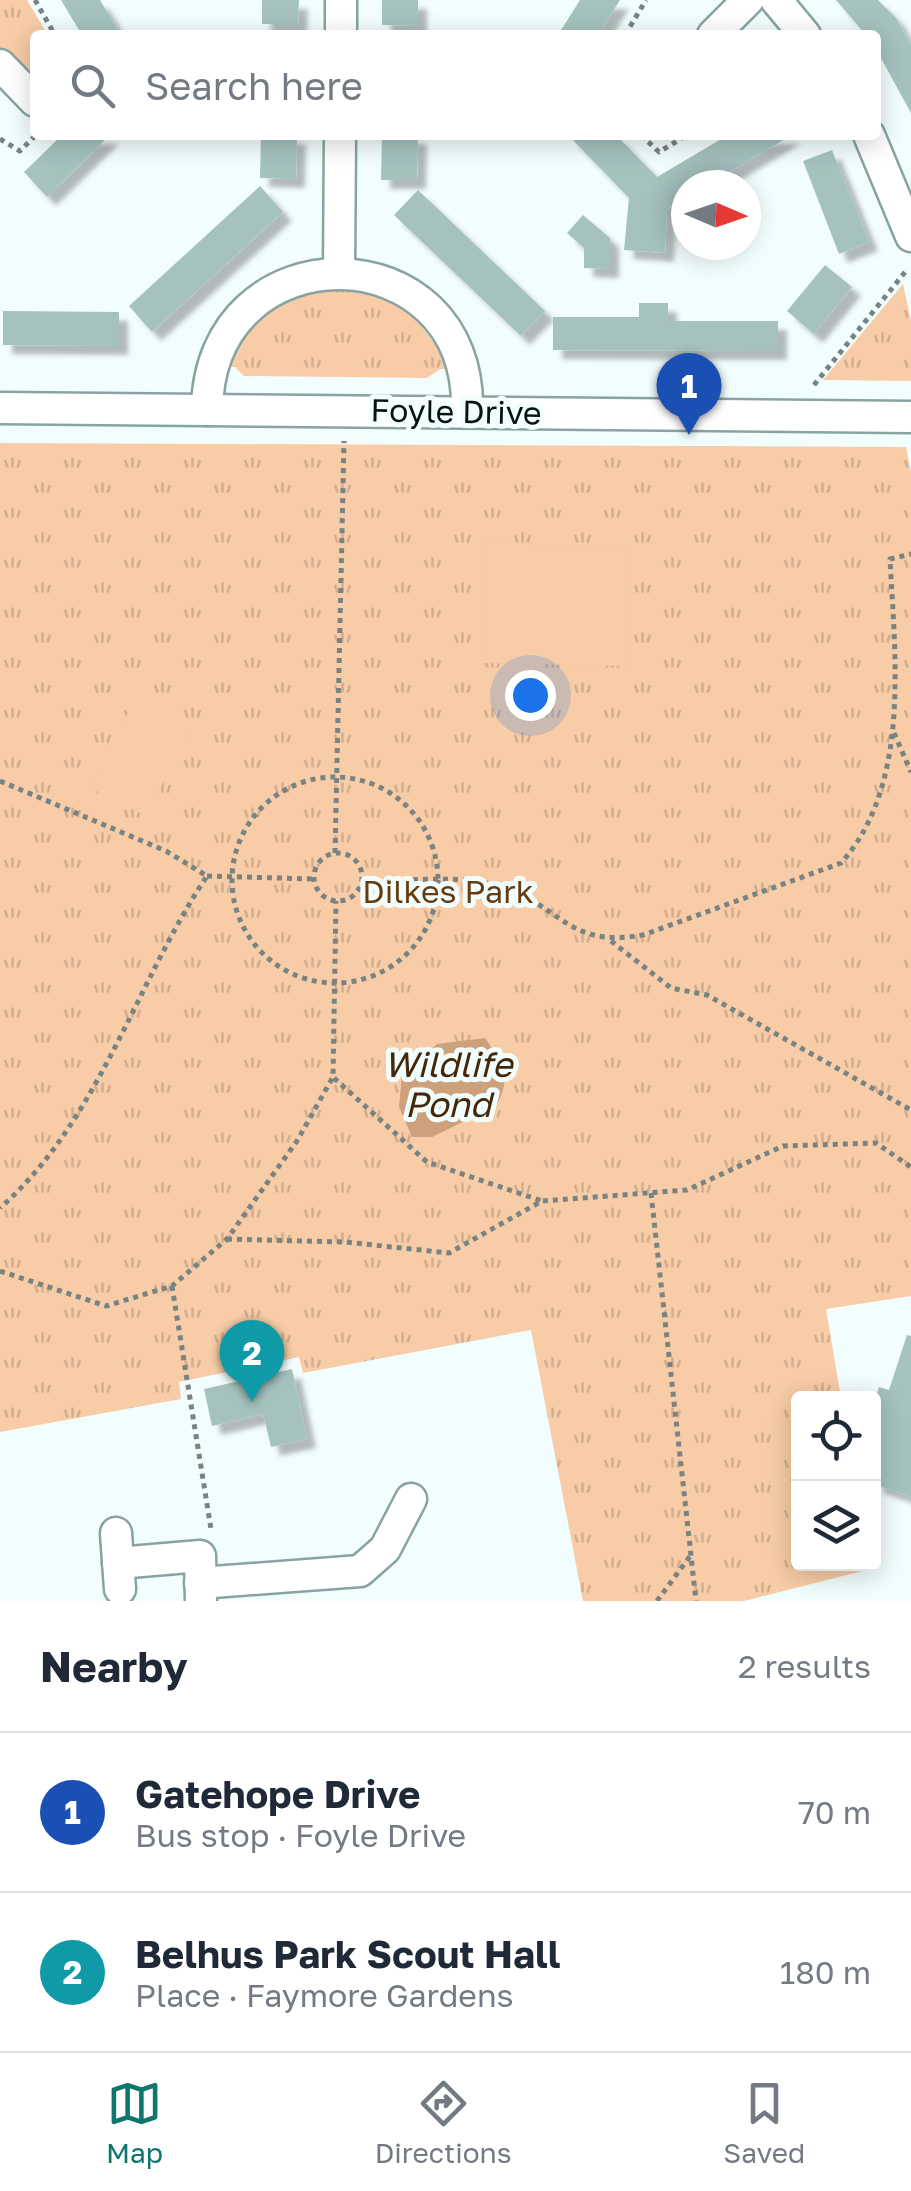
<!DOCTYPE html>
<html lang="en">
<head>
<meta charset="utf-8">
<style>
	body { margin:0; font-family:"Golos Text",sans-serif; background:#f2f2f3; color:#1f2937 }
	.controls { position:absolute; right:30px; bottom:30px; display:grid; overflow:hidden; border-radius:10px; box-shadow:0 5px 25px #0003 }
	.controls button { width:90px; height:90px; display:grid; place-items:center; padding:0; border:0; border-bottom:2px solid #e0e1e3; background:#fff; color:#1f2937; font:50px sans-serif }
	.compass { position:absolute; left:671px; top:170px; width:90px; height:90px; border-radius:50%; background:#fff; box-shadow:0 5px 25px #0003; rotate:92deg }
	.you { position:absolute; left:530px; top:695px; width:35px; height:35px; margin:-25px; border:8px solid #fff; border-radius:50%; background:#1a73e8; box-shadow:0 0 0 15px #1a73e833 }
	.badge { display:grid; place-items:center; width:65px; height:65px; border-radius:50%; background:#0f766e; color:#fff; font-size:32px; font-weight:700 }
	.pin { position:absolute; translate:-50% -82px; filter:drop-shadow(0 2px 5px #0008) }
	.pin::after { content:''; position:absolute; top:52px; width:35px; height:30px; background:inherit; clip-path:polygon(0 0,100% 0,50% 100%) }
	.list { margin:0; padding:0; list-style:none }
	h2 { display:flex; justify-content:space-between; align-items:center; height:130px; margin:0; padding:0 40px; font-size:42px }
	h2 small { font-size:32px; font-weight:400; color:#747a83 }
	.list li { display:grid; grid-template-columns:65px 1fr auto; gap:30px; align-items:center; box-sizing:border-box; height:160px; padding:0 40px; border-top:2px solid #e0e1e3 }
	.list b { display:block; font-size:38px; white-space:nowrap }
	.list p { margin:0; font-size:32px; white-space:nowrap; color:#747a83 }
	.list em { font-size:32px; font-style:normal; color:#747a83 }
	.icon { flex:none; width:55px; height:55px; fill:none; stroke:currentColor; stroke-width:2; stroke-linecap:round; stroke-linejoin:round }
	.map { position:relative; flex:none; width:911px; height:1601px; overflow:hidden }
	.search { position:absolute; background:#fff; box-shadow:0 5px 25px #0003; left:30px; right:30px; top:30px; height:110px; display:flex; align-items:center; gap:25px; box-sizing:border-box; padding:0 35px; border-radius:10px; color:#747a83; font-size:38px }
	.sheet { height:450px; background:#fff }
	nav { display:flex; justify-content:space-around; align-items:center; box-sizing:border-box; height:140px; border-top:2px solid #e0e1e3; background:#fff; font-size:28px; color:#747a83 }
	nav a { display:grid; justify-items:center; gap:5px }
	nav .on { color:#0f766e }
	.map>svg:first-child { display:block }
	.grass { fill:url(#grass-tufts) }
	.green { fill:#f7cca6 }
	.water { fill:#cca17b }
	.building { fill:#a5c2bf; filter:url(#shadow) }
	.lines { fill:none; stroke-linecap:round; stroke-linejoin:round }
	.street-casing { stroke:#88a4a2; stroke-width:35 }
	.path { stroke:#788383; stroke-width:5; stroke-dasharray:5 5; stroke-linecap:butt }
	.street { stroke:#fff; stroke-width:30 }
	.labels { text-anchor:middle; stroke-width:10; stroke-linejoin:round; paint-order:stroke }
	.street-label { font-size:32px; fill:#091313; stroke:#f2fefd }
	.park-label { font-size:32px; fill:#663b0e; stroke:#f2fefd }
	.water-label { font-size:35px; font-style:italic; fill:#452708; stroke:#f2fefd }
</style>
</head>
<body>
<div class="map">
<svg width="911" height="1601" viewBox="0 0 911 1601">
	<defs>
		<pattern id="grass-tufts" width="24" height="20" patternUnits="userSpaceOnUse" patternTransform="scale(2.5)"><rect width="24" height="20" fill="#f7cca6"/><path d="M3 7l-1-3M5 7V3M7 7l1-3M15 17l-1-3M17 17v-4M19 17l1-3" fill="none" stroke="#d2ae8e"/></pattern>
		<filter id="shadow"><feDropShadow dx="9" dy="9" stdDeviation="2.5" flood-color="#0004"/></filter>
	</defs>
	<rect width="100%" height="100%" fill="#f2fefd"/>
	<g class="grass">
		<polygon points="0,0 27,0 48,35 35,35 35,89 0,55"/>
		<polygon points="903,284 911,321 911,381 823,380"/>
		<path d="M313 287C395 287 409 303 452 370L440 369 427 378 244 376 235 367H223L258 315Z"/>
		<polygon points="0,443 906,447 911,472 911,1296 826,1309 841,1398 798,1398 798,1564 869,1564 870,1569 744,1601 583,1601 531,1330 303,1373 299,1357 179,1382 181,1399 0,1432"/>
	</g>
	<g class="green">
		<polygon points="482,543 630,546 627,666 480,663"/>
		<polygon points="136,697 192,725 146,816 90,788"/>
	</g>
	<path class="water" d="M485 1038C502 1063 513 1076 496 1106L432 1137H412L399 1107 402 1076 437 1044Z"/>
	<g class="building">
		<polygon points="61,0 100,0 121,35 82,35"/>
		<polygon points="262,0 299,0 298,24 262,24"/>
		<polygon points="382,0 418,0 418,26 382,25"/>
		<polygon points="580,0 620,0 598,35 558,35"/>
		<polygon points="836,0 878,0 896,18 911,45 911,113 876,49 876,35 866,35"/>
		<polygon points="62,135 110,135 47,197 24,172"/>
		<polygon points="261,135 297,135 296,179 260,178"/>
		<polygon points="382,135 418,135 417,180 381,180"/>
		<polygon points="568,135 616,135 657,177 728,135 792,135 708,185 686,185 686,198 667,209 665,253 624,250 629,198"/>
		<polygon points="832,150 869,242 839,254 803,161"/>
		<polygon points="260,186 283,212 152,332 129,306"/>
		<polygon points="418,190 545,311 521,336 394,215"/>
		<polygon points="583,215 610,238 610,269 584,268 584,248 567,233"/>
		<polygon points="825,265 852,287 814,334 787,311"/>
		<polygon points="639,303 668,303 668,321 778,321 778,351 553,350 553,317 639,317"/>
		<polygon points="3,311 119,312 119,346 3,345"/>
		<polygon points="907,1335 911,1336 911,1497 874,1484 874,1404 879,1387 889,1390"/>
		<polygon points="292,1369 307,1439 271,1447 263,1414 212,1426 204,1389"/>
	</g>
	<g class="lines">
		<g class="street-casing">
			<g id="street">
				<polyline points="776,0 805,35"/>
				<polyline points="341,35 341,0"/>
				<polyline points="713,35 748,0"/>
				<polyline points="0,65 35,101"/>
				<polyline points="869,135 911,236"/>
				<polyline points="339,272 340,135"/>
				<polyline points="0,408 911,417"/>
				<path d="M207 410C209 227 473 230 467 412"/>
				<polyline points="116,1533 120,1589"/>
				<polyline points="118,1563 200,1556 201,1601"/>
				<polyline points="200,1583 360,1571 385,1549 411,1499"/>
			</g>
		</g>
		<g class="path">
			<polyline points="35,0 55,35"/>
			<polyline points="625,35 646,0"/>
			<polyline points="641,135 659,152 687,135"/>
			<polyline points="0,139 20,151 36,135"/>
			<polyline points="814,385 906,271"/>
			<polyline points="894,733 911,772"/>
			<circle cx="335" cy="880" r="103"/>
			<path d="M0 781 166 851 207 876C136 982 99 1121 0 1208"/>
			<polyline points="335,853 344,441"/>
			<circle cx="338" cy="877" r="24"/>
			<polyline points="207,876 314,879"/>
			<path d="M363 881C404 882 455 874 495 885 560 902 565 949 643 935L841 863C911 785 895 657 890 559L911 554"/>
			<polyline points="611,941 671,988 707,995 911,1110"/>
			<polyline points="334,1078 427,1162 542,1201"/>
			<polyline points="651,1193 696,1601"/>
			<polyline points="227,1239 345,1242 449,1253 542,1201 687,1190 783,1146 876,1143 911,1167"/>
			<polyline points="0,1271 106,1306 172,1286 227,1239 297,1141 333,1077 336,901"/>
			<polyline points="172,1286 211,1529"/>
			<polyline points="657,1601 691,1555"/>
		</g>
		<use href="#street" class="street"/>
	</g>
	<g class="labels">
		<g class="street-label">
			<text transform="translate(456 412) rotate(1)" y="11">Foyle Drive</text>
		</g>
		<g class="park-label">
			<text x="448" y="903">Dilkes Park</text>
		</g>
		<g class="water-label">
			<text x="448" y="1077">Wildlife<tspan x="448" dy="40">Pond</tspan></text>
		</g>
	</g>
</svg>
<div class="controls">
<button><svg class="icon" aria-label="locate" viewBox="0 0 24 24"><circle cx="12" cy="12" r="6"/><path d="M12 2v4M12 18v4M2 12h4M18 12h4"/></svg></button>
<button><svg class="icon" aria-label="layers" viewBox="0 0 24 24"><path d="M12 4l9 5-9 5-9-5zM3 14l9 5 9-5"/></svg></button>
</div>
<svg class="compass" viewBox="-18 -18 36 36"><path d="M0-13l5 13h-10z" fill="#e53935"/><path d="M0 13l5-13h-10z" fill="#747a83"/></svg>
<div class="you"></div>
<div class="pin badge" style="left:689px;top:435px;background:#1a4fb4">1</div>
<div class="pin badge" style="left:252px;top:1402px;background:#0f9aa8">2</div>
<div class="search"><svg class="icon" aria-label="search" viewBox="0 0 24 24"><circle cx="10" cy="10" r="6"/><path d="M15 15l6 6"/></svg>Search here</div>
</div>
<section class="sheet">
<h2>Nearby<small>2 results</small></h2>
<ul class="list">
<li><span class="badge" style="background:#1a4fb4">1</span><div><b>Gatehope Drive</b><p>Bus stop · Foyle Drive</p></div><em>70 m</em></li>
<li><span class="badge" style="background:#0f9aa8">2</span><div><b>Belhus Park Scout Hall</b><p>Place · Faymore Gardens</p></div><em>180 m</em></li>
</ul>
</section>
<nav>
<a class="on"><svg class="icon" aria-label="map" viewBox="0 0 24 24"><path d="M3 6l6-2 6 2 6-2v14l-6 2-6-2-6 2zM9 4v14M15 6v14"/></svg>Map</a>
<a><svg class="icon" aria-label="directions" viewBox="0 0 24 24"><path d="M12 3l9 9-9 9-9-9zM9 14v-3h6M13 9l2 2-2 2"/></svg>Directions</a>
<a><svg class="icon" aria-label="saved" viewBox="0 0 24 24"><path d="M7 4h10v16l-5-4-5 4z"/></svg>Saved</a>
</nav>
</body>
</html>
